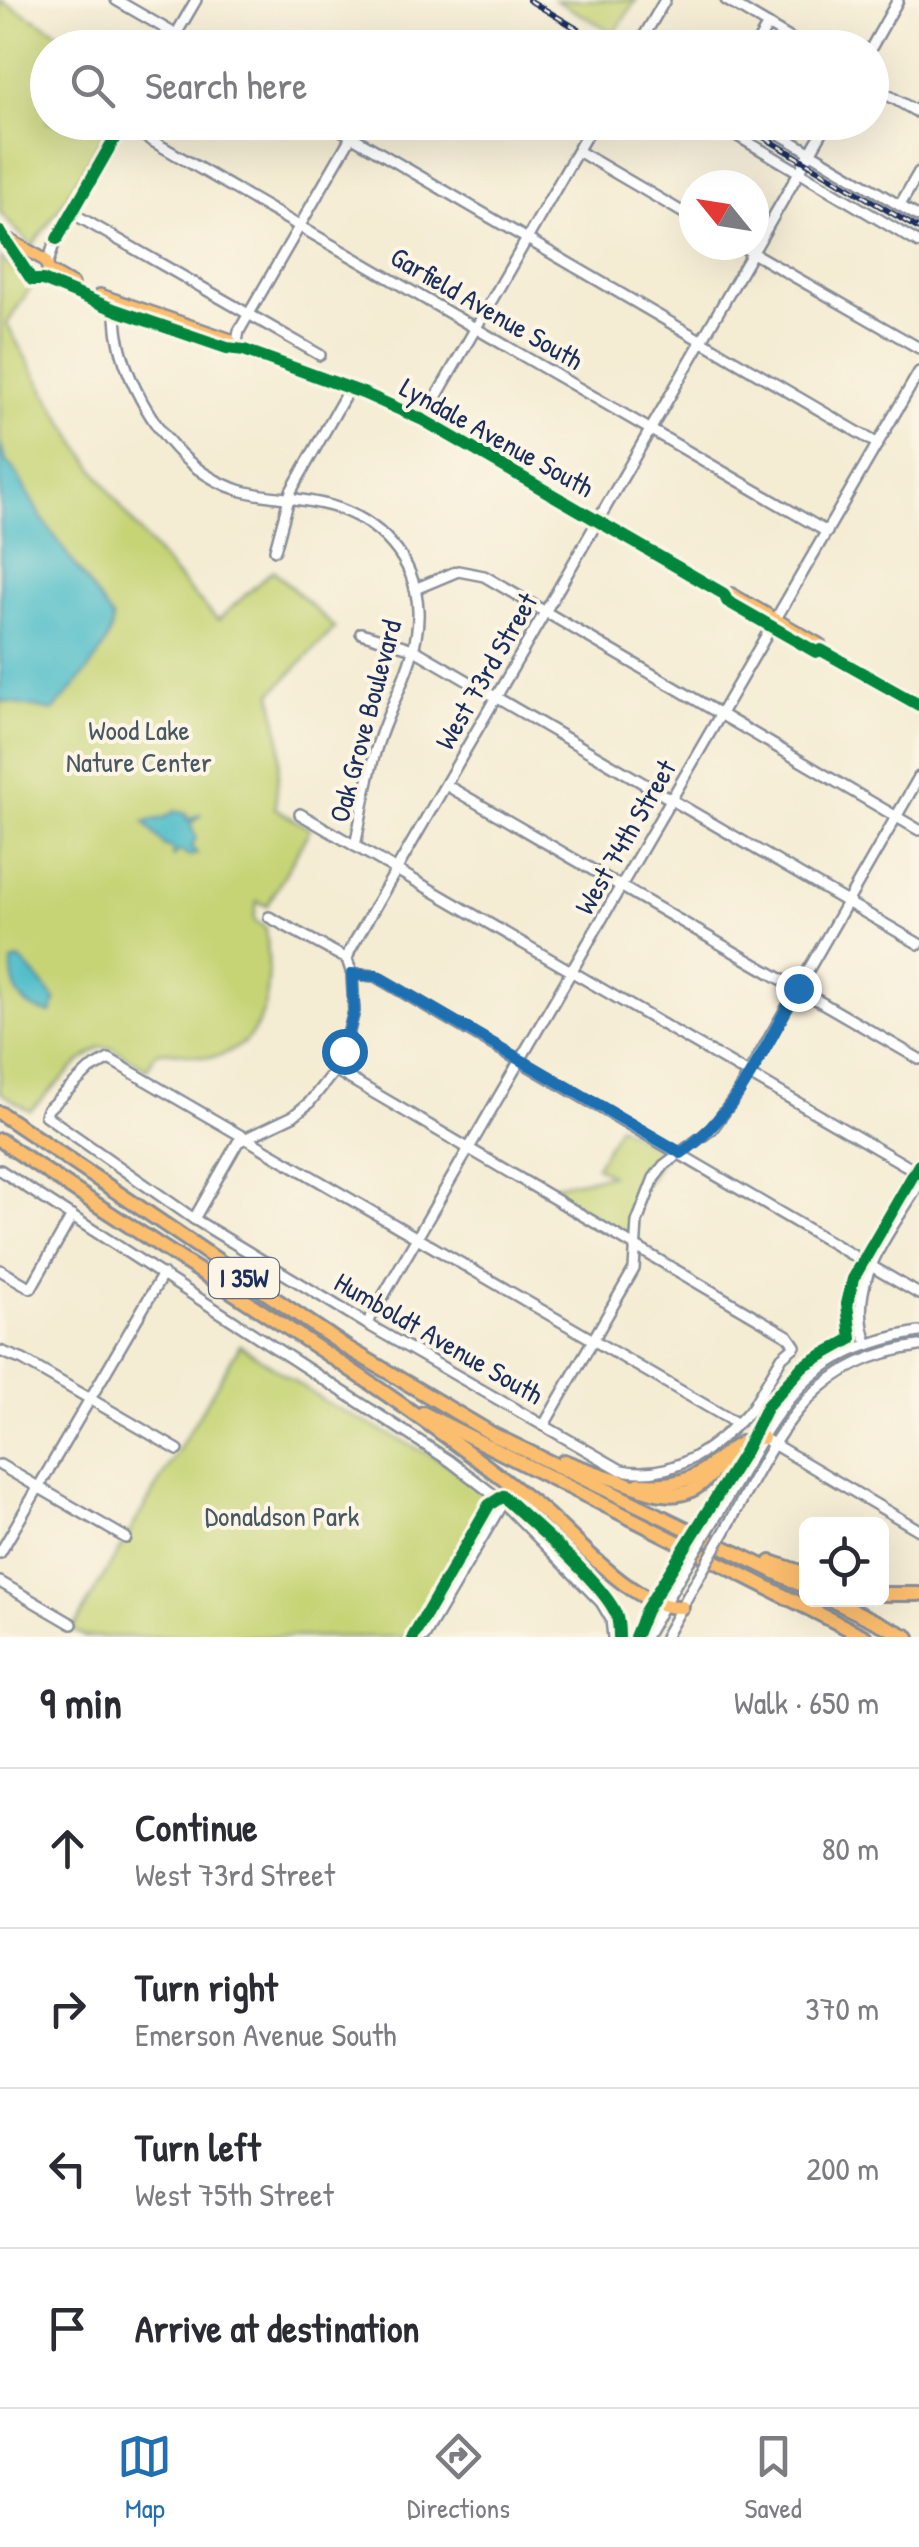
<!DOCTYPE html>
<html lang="en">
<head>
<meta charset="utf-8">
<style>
	body { margin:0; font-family:"Patrick Hand",sans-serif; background:#f2f2f3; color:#2b2b33 }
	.controls { position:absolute; right:30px; bottom:30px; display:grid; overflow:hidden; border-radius:15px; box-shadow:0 10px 40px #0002 }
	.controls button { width:90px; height:90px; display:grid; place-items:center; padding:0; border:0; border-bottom:2px solid #e1e1e2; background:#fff; color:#2b2b33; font:50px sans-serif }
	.compass { position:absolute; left:679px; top:170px; width:90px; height:90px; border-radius:50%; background:#fff; box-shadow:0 10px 40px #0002; rotate:300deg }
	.stop { position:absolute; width:30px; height:30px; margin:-22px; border:8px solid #1f6fb2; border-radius:50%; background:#fff }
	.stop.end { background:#1f6fb2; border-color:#fff; box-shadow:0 2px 10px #0008 }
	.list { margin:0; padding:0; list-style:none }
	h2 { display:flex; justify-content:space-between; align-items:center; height:130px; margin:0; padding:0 40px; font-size:42px }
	h2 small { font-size:32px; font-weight:400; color:#7c7c81 }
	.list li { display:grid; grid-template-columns:65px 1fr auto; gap:30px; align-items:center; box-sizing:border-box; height:160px; padding:0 40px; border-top:2px solid #e1e1e2 }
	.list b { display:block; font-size:38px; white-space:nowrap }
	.list p { margin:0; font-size:32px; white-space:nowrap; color:#7c7c81 }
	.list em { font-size:32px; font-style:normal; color:#7c7c81 }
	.icon { flex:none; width:55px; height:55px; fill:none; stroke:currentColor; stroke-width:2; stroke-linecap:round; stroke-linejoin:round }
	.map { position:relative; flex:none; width:919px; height:1637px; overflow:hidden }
	.search { position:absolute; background:#fff; box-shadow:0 10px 40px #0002; left:30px; right:30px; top:30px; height:110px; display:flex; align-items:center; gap:25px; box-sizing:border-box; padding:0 35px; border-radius:55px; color:#7c7c81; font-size:38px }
	.sheet { height:770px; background:#fff }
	nav { display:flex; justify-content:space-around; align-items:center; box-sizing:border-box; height:140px; border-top:2px solid #e1e1e2; background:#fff; font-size:28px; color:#7c7c81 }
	nav a { display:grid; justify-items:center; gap:5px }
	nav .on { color:#1f6fb2 }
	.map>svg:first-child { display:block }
	.park { fill:#c6d476; stroke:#70826a; stroke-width:2.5 }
	.water { fill:#51bec9; stroke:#367694; stroke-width:2.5 }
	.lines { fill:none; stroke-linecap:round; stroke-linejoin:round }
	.minor-casing { stroke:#888e98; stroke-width:14 }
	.major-casing { stroke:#888e98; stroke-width:16 }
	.highway-casing { stroke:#888e98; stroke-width:18 }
	.minor { stroke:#fff; stroke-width:9 }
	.major { stroke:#fbbd6e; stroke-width:11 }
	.highway { stroke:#fbbd6e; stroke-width:12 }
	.rail-casing { stroke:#1b2f5e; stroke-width:6 }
	.rail { stroke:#fcf5e5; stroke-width:2.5; stroke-dasharray:8; stroke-linecap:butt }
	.minor-bridge-casing { stroke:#888e98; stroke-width:14; stroke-linecap:butt }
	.minor-bridge { stroke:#fff; stroke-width:9 }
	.cycleway-casing { stroke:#fcf5e5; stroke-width:19 }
	.cycleway { stroke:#00873e; stroke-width:12 }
	.route { stroke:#1f6fb2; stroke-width:12 }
	.labels { text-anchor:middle; stroke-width:8; stroke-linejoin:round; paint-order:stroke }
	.shield { fill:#fcf5e5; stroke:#5e6a86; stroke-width:2.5 }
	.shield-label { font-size:25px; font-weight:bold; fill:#1b2f5e }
	.street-label { font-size:28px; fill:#1b2f5e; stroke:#fcf5e5 }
	.park-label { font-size:28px; fill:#465864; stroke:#fcf5e5 }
</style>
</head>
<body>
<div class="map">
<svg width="919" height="1637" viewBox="0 0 919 1637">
	<rect width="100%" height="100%" fill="#fcf5e5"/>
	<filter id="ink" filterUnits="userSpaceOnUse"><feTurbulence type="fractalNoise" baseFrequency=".01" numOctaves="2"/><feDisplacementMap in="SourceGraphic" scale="20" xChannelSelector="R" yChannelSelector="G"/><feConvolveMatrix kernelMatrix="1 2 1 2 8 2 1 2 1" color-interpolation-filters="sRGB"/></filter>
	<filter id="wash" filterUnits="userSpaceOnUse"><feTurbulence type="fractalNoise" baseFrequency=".0048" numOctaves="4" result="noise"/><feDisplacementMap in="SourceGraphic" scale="40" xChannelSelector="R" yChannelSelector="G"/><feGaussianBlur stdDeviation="2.25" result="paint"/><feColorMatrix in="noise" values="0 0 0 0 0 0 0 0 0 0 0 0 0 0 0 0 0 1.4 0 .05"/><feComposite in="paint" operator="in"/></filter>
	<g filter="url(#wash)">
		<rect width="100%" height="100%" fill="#f4ecd3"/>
		<g class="park">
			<polygon points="0,0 85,47 48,48 48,122 111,123 63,203 32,246 0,213"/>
			<polygon points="555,0 636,0 616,31 611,31"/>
			<path d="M0 257 32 285 7 324C66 432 130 533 218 620L273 570 335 628 272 693 281 745 275 808 310 829 267 906 257 901 254 920 266 928C270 975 276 1039 218 1056 199 1061 177 1048 156 1053L147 1069 112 1048 101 1047 78 1063 30 1111 0 1092Z"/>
			<polygon points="619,1125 663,1151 664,1155 635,1200 629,1231 623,1234 545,1187 610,1175 596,1166"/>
			<polygon points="240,1345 327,1403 448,1464 495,1502 418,1637 85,1637 72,1630"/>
		</g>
		<g class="water">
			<path d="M0 443 7 463 13 467 40 515 112 618C115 644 72 690 53 711L0 701Z"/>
			<polygon points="175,811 186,814 187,820 202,814 190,824 196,837 192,847 197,854 189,856 181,851 175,853 174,858 172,848 165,846 144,822 164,818"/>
			<path d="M19 959C25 963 51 993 56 1001L51 1013C22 1010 10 989 12 962Z"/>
		</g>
	</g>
	<g filter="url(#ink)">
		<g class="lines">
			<g class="minor-casing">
				<g id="minor">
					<polyline points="116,0 199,48"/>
					<polyline points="726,0 806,48"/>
					<polyline points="168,48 196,0"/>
					<polyline points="637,48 665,0"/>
					<polyline points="754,48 768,25"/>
					<polyline points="871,48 898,0"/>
					<polyline points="872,86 919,113"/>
					<polyline points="327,122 878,444"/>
					<polyline points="714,122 919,243"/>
					<polyline points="759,122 919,217"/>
					<polyline points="123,124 827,532"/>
					<polyline points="578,151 694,219"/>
					<polyline points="900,205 919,172"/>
					<polyline points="72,213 320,355"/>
					<polyline points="739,245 919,348"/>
					<polyline points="48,263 53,247 124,122"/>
					<path d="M114 306C117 316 116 326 118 336 126 382 158 437 194 466 244 505 279 491 331 506 379 520 416 559 418 610 420 653 395 695 381 734 368 770 363 809 355 846"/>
					<polyline points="236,347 239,331 351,137"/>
					<polyline points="423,420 594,122"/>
					<polyline points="275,550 291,491 350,387"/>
					<polyline points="415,589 458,571 484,576 919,830"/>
					<polyline points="361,633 413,649 919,944"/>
					<polyline points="446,785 919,1059"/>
					<polyline points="300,814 919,1173"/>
					<polyline points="269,917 347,959"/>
					<polyline points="352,974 375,976 919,1294"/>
					<path d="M335 1070 788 1336 795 1346 782 1357 752 1408C718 1446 675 1481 621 1470L367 1324 194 1219 45 1115 47 1110 89 1070 109 1059 736 1423"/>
					<polyline points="0,1170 450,1461 503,1502 601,1602 611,1619 613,1637"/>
					<polyline points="194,1219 238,1142 293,1116 309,1103 335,1070 344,1051 354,1011 352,974 347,959 350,950 828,122"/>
					<polyline points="0,1270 31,1288 72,1216"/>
					<polyline points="367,1324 919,372"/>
					<path d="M868 1345C844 1284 889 1235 919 1184"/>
					<polyline points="0,1351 23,1360 178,1450"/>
					<polyline points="544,1425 634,1269 637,1222 654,1178 664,1165 712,1129 736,1096 919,777"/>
					<polyline points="763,1438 919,1530"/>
					<polyline points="0,1465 126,1538"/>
					<path d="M719 1512C776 1415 796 1352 919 1332"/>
					<path d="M721 1538C774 1446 801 1361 919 1346"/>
					<polyline points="0,1553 163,1274"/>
					<polyline points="0,1582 72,1624"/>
					<polyline points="424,1637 503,1502"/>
					<polyline points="645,1637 679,1578"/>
					<polyline points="665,1637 694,1585"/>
				</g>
			</g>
			<g class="major-casing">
				<g id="major">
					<polyline points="0,232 32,280 43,280 116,310 227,348 244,350 363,393 423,420 724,594 727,601 816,652 821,650 919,705"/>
					<polyline points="9,240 45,260 49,271 73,285"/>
					<polyline points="100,295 228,339 236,347"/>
					<polyline points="724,594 731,594 820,645 821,650"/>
				</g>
			</g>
			<g class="highway-casing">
				<g id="highway">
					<polyline points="0,1113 346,1347 494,1435 806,1587"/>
					<path d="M0 1140C177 1262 367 1369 535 1504 572 1533 633 1610 682 1607"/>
					<polyline points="423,1413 865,1637"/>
					<path d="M564 1461C584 1469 605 1476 625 1483 677 1503 695 1500 728 1453"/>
					<path d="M639 1484C657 1485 677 1485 694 1476 716 1465 738 1436 763 1438"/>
					<polyline points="771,1562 806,1574"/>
					<polyline points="882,1594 919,1594"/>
					<polyline points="831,1600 908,1637"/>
				</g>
			</g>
			<use href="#minor" class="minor"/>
			<use href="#major" class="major"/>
			<use href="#highway" class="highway"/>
			<g class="rail-casing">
				<g id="rail">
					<polyline points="529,0 609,48"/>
					<polyline points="738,122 919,229"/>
				</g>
			</g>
			<use href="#rail" class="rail"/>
			<g class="minor-bridge-casing">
				<g id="minor-bridge">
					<polyline points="679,1578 719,1512"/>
					<polyline points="694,1585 721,1538"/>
				</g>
			</g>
			<use href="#minor-bridge" class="minor-bridge"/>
			<g class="cycleway-casing">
				<g id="cycleway">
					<polyline points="0,232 32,280 43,280 116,310 227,348 244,350 363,393 423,420 724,594 727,601 816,652 821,650 919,705"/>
					<polyline points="57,239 124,122"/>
					<path d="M413 1637 489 1505 503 1496C529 1520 604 1584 616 1614 619 1622 619 1629 619 1637"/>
					<polyline points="635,1637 646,1610 745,1451 767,1406 803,1366 851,1339 847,1304 853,1279 919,1165"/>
				</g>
			</g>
			<use href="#cycleway" class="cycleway"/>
		</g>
	</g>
	<g class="lines" filter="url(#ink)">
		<path class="route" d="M344 1051 354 1011 352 974 376 976 681 1153C737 1115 765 1046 798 988"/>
	</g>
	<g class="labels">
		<rect class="shield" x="209" y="1258" width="70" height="40" rx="8"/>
		<g class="shield-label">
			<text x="244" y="1287">I 35W</text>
		</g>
		<g class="street-label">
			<text transform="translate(487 308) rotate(30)" y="10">Garfield Avenue South</text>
			<text transform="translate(497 437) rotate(29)" y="10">Lyndale Avenue South</text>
			<text transform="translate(486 671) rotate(-60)" y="10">West 73rd Street</text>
			<text transform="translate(365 721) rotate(-75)" y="10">Oak Grove Boulevard</text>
			<text transform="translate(625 837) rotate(-60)" y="10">West 74th Street</text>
			<text transform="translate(439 1338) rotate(30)" y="10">Humboldt Avenue South</text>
		</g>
		<g class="park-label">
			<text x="139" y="740">Wood Lake<tspan x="139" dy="32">Nature Center</tspan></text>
			<text x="282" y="1526">Donaldson Park</text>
		</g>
	</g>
</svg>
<div class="controls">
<button><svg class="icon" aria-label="locate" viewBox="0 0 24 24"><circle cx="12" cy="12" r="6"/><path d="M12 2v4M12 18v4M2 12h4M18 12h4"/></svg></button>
</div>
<svg class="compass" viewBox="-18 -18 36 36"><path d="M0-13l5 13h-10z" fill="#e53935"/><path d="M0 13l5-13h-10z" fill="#7c7c81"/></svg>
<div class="stop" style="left:344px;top:1051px"></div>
<div class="stop end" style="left:798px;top:988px"></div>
<div class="search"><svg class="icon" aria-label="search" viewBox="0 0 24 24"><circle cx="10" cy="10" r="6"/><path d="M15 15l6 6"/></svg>Search here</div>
</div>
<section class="sheet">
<h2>9 min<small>Walk · 650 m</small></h2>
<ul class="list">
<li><svg class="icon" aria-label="ahead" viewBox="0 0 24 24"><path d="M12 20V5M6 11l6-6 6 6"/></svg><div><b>Continue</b><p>West 73rd Street</p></div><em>80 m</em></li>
<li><svg class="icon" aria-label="right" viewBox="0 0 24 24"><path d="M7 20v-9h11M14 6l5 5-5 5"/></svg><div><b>Turn right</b><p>Emerson Avenue South</p></div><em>370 m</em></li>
<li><svg class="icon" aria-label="left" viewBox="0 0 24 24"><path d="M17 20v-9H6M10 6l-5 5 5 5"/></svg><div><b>Turn left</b><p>West 75th Street</p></div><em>200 m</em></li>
<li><svg class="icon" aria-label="arrive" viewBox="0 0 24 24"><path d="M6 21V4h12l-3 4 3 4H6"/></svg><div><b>Arrive at destination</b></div></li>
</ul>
</section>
<nav>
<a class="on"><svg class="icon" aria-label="map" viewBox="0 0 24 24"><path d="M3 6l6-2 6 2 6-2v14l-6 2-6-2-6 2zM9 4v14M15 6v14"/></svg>Map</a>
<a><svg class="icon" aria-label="directions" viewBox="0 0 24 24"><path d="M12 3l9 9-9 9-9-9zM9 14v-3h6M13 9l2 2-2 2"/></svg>Directions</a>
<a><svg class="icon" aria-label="saved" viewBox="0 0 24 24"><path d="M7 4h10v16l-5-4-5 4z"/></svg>Saved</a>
</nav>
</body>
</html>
